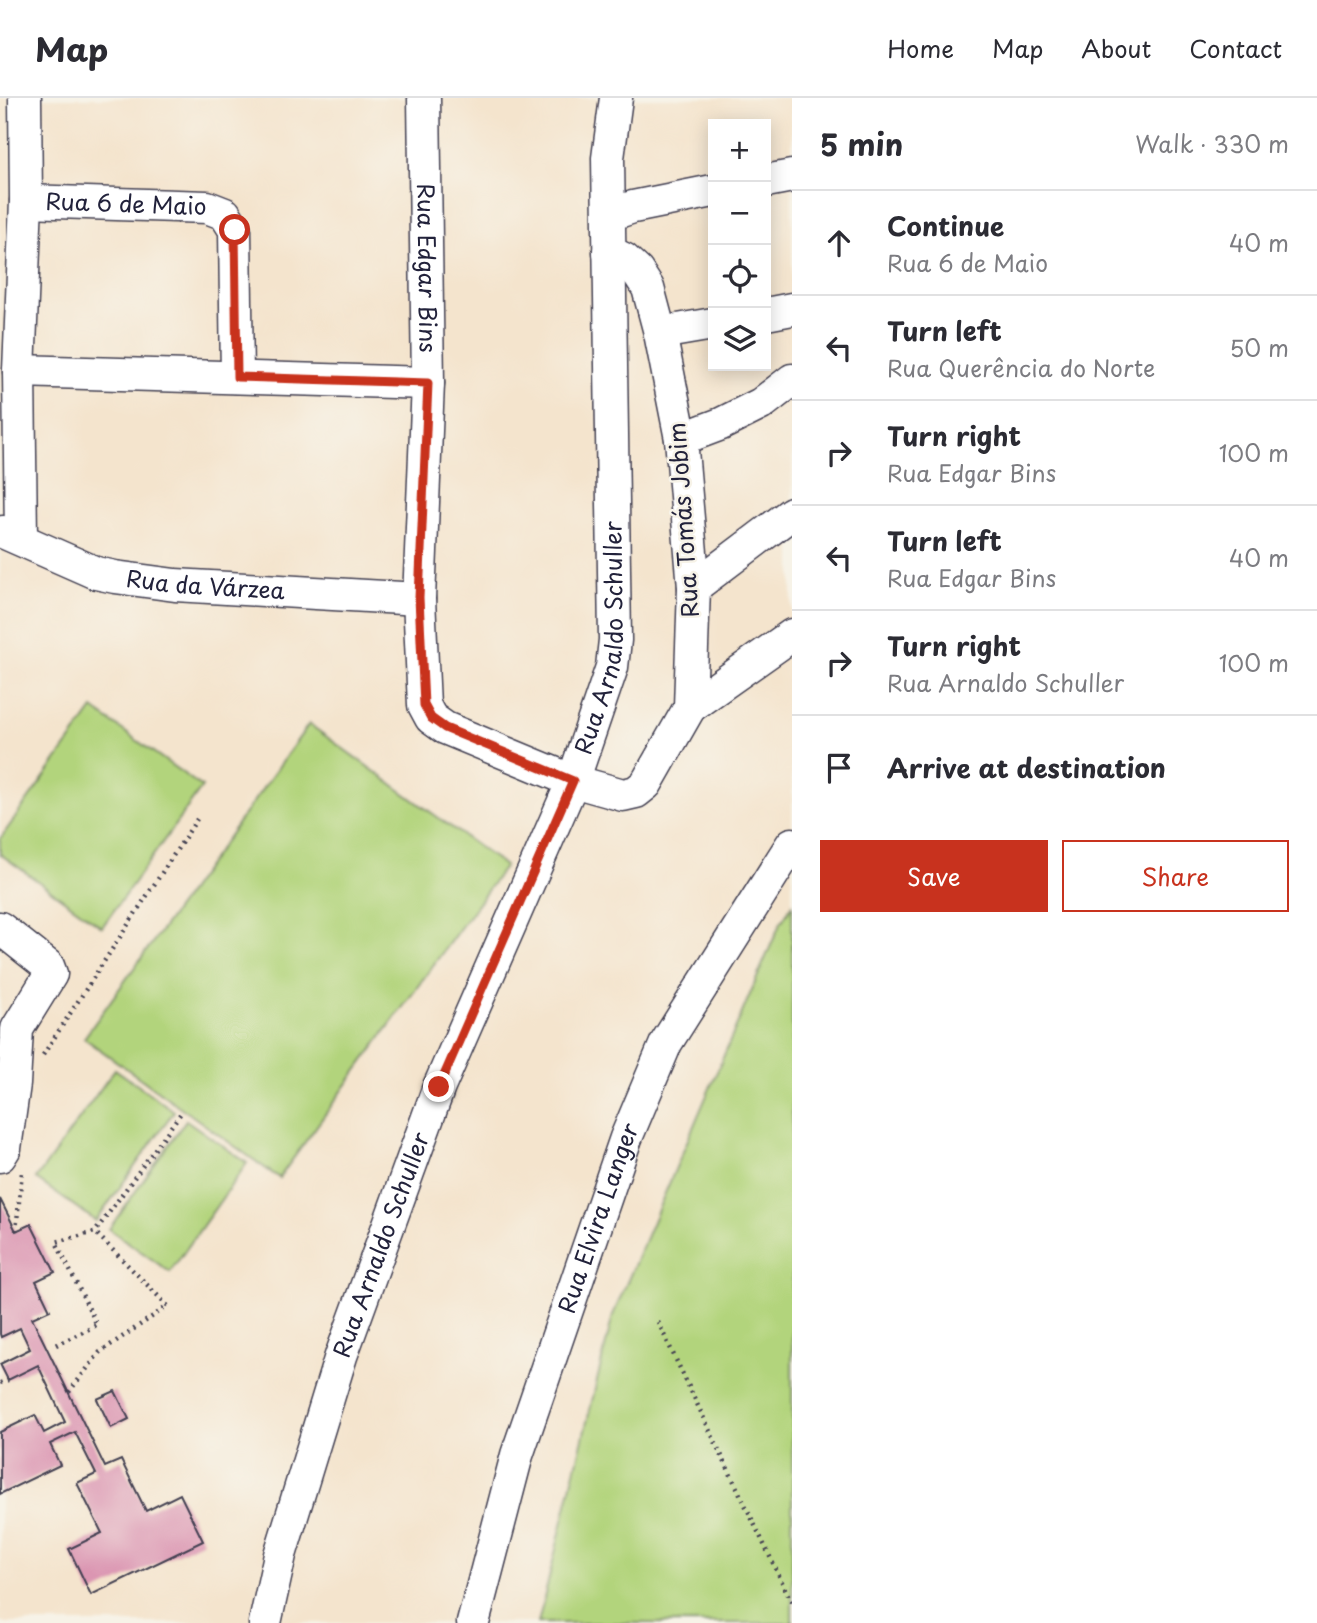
<!DOCTYPE html>
<html lang="en">
<head>
<meta charset="utf-8">
<style>
	body { margin:0; font-family:"Playpen Sans",sans-serif; background:#f2f2f3; color:#2b2b33 }
	.controls { position:absolute; right:21px; top:21px; display:grid; overflow:hidden; border-radius:0px; box-shadow:0 4px 18px #0003 }
	.controls button { width:63px; height:63px; display:grid; place-items:center; padding:0; border:0; border-bottom:2px solid #e1e1e2; background:#fff; color:#2b2b33; font:35px sans-serif }
	.stop { position:absolute; width:21px; height:21px; margin:-16px; border:5px solid #c8321e; border-radius:50%; background:#fff }
	.stop.end { background:#c8321e; border-color:#fff; box-shadow:0 2px 7px #0008 }
	.list { margin:0; padding:0; list-style:none }
	h2 { display:flex; justify-content:space-between; align-items:center; height:91px; margin:0; padding:0 28px; font-size:30px }
	h2 small { font-size:23px; font-weight:400; color:#7c7c81 }
	.list li { display:grid; grid-template-columns:46px 1fr auto; gap:21px; align-items:center; box-sizing:border-box; height:105px; padding:0 28px; border-top:2px solid #e1e1e2 }
	.list b { display:block; font-size:26px; white-space:nowrap }
	.list p { margin:0; font-size:23px; white-space:nowrap; color:#7c7c81 }
	.list em { font-size:23px; font-style:normal; color:#7c7c81 }
	.actions { display:flex; gap:14px; padding:21px 28px }
	.actions a { flex:1; padding:16px 0; border:2px solid #c8321e; border-radius:0px; text-align:center; font-size:24px; color:#c8321e }
	.actions .main { background:#c8321e; color:#fff }
	.icon { flex:none; width:38px; height:38px; fill:none; stroke:currentColor; stroke-width:2; stroke-linecap:round; stroke-linejoin:round }
	.map { position:relative; flex:none; width:792px; height:1525px; overflow:hidden }
	header { display:flex; align-items:center; gap:42px; box-sizing:border-box; height:98px; padding:0 35px; background:#fff; border-bottom:2px solid #e1e1e2 }
	header strong { font-size:33px }
	nav { display:flex; gap:38px; margin-inline-start:auto; font-size:24px }
	main { display:flex }
	aside { flex:1; background:#fff }
	.map>svg:first-child { display:block }
	.green { fill:#b2d47b; stroke:#6a7b5b; stroke-width:2 }
	.building { fill:#db96b2 }
	.lines { fill:none; stroke-linecap:round; stroke-linejoin:round }
	.minor-casing { stroke:#423f51; stroke-width:35 }
	.path { stroke:#423f51; stroke-width:4.5; stroke-dasharray:2 5; stroke-linecap:butt }
	.minor { stroke:#fff; stroke-width:32 }
	.route { stroke:#c8321e; stroke-width:9 }
	.labels { text-anchor:middle; stroke-width:5; stroke-linejoin:round; paint-order:stroke }
	.street-label { font-size:23px; fill:#22223b; stroke:#f7f3e8 }
</style>
</head>
<body>
<header>
<strong>Map</strong>
<nav><a>Home</a><a>Map</a><a>About</a><a>Contact</a></nav>
</header>
<main>
<div class="map">
<svg width="792" height="1525" viewBox="0 0 792 1525">
	<rect width="100%" height="100%" fill="#f7f3e8"/>
	<filter id="ink" filterUnits="userSpaceOnUse"><feTurbulence type="fractalNoise" baseFrequency=".0143" numOctaves="2"/><feDisplacementMap in="SourceGraphic" scale="14" xChannelSelector="R" yChannelSelector="G"/><feConvolveMatrix kernelMatrix="1 2 1 2 8 2 1 2 1" color-interpolation-filters="sRGB"/></filter>
	<filter id="wash" filterUnits="userSpaceOnUse"><feTurbulence type="fractalNoise" baseFrequency=".00686" numOctaves="4" result="noise"/><feDisplacementMap in="SourceGraphic" scale="28" xChannelSelector="R" yChannelSelector="G"/><feGaussianBlur stdDeviation="1.57" result="paint"/><feColorMatrix in="noise" values="0 0 0 0 0 0 0 0 0 0 0 0 0 0 0 0 0 1.4 0 .05"/><feComposite in="paint" operator="in"/></filter>
	<g filter="url(#wash)">
		<rect width="100%" height="100%" fill="#f4e4cd"/>
		<g class="green">
			<polygon points="93,611 202,689 102,829 0,756 0,741"/>
			<polygon points="309,626 505,768 279,1080 84,940"/>
			<polygon points="792,807 792,1525 538,1525 613,1217 780,826"/>
			<polygon points="115,971 174,1013 96,1123 36,1081"/>
			<polygon points="186,1022 247,1065 170,1174 109,1131"/>
		</g>
		<g id="blocks">
			<g class="building">
				<polygon points="0,1101 16,1133 31,1126 55,1174 36,1183 50,1212 32,1220 105,1369 121,1362 146,1413 180,1396 203,1443 91,1497 69,1451 102,1435 77,1385 96,1376 75,1334 50,1346 60,1367 0,1396 0,1334 35,1317 44,1335 65,1324 38,1267 8,1282 0,1266 30,1251 20,1230 1,1239 0,1236"/>
				<polygon points="115,1293 129,1321 111,1330 97,1301"/>
			</g>
		</g>
	</g>
	<g filter="url(#ink)">
		<use href="#blocks" fill-opacity="0" stroke="#423f51" stroke-width="2"/>
		<g class="lines">
			<g class="minor-casing">
				<g id="minor">
					<path id="s1" d="M424 0 428 285 419 501 424 607 431 620 445 630 573 683 623 697 636 694 646 686 690 609 694 489 681 341 660 235 648 190 637 173 624 161 609 154"/>
					<polyline points="766,83 792,78"/>
					<path id="s2" d="M26 103 207 109 225 116 235 132 237 279"/>
					<polyline points="609,117 633,109 713,93"/>
					<polyline points="766,216 792,211"/>
					<polyline points="660,235 713,226"/>
					<polyline points="19,273 428,285"/>
					<polyline points="681,341 721,326 761,306 792,282"/>
					<path id="s3" d="M3 434 96 475 115 479 175 487 419 501"/>
					<polyline points="21,441 19,273 26,103 25,0"/>
					<polyline points="694,489 792,415"/>
					<polyline points="690,609 792,537"/>
					<polyline points="0,830 48,868 51,876 17,931 14,986 5,1050 0,1058"/>
					<path id="s4" d="M265 1525 280 1457 341 1258 439 989 573 683 612 569 615 542 608 60 616 0"/>
					<path id="s5" d="M473 1525 517 1357 626 1040 666 945 792 746"/>
				</g>
			</g>
			<g class="path">
				<polyline points="43,957 197,721"/>
				<polyline points="16,1133 22,1074"/>
				<polyline points="658,1224 792,1505"/>
				<polyline points="56,1247 97,1227 56,1144 95,1134 183,1012"/>
				<polyline points="0,1285 8,1282"/>
				<polyline points="69,1294 100,1254 168,1208 95,1134"/>
			</g>
			<use href="#minor" class="minor"/>
		</g>
	</g>
	<g class="lines" filter="url(#ink)">
		<polyline class="route" points="235,132 237,279 428,285 419,500 424,607 431,620 445,630 573,683 439,989"/>
	</g>
	<g class="labels">
		<g class="street-label">
			<text dy="8" stroke="none"><textPath href="#s2" startOffset="100">Rua 6 de Maio</textPath></text>
			<text dy="8" stroke="none"><textPath href="#s1" startOffset="170">Rua Edgar Bins</textPath></text>
			<text transform="translate(684 422) rotate(-94)" y="8">Rua Tomás Jobim</text>
			<text dy="8" stroke="none"><textPath href="#s3" startOffset="212">Rua da Várzea</textPath></text>
			<text dy="8" stroke="none"><textPath href="#s4" startOffset="1046">Rua Arnaldo Schuller</textPath></text>
			<text dy="8" stroke="none"><textPath href="#s5" startOffset="424">Rua Elvira Langer</textPath></text>
			<text dy="8" stroke="none"><textPath href="#s4" startOffset="396">Rua Arnaldo Schuller</textPath></text>
		</g>
	</g>
</svg>
<div class="controls">
<button>+</button>
<button>−</button>
<button><svg class="icon" aria-label="locate" viewBox="0 0 24 24"><circle cx="12" cy="12" r="6"/><path d="M12 2v4M12 18v4M2 12h4M18 12h4"/></svg></button>
<button><svg class="icon" aria-label="layers" viewBox="0 0 24 24"><path d="M12 4l9 5-9 5-9-5zM3 14l9 5 9-5"/></svg></button>
</div>
<div class="stop" style="left:235px;top:132px"></div>
<div class="stop end" style="left:439px;top:989px"></div>
</div>
<aside>
<h2>5 min<small>Walk · 330 m</small></h2>
<ul class="list">
<li><svg class="icon" aria-label="ahead" viewBox="0 0 24 24"><path d="M12 20V5M6 11l6-6 6 6"/></svg><div><b>Continue</b><p>Rua 6 de Maio</p></div><em>40 m</em></li>
<li><svg class="icon" aria-label="left" viewBox="0 0 24 24"><path d="M17 20v-9H6M10 6l-5 5 5 5"/></svg><div><b>Turn left</b><p>Rua Querência do Norte</p></div><em>50 m</em></li>
<li><svg class="icon" aria-label="right" viewBox="0 0 24 24"><path d="M7 20v-9h11M14 6l5 5-5 5"/></svg><div><b>Turn right</b><p>Rua Edgar Bins</p></div><em>100 m</em></li>
<li><svg class="icon" aria-label="left" viewBox="0 0 24 24"><path d="M17 20v-9H6M10 6l-5 5 5 5"/></svg><div><b>Turn left</b><p>Rua Edgar Bins</p></div><em>40 m</em></li>
<li><svg class="icon" aria-label="right" viewBox="0 0 24 24"><path d="M7 20v-9h11M14 6l5 5-5 5"/></svg><div><b>Turn right</b><p>Rua Arnaldo Schuller</p></div><em>100 m</em></li>
<li><svg class="icon" aria-label="arrive" viewBox="0 0 24 24"><path d="M6 21V4h12l-3 4 3 4H6"/></svg><div><b>Arrive at destination</b></div></li>
</ul>
<div class="actions"><a class="main">Save</a><a>Share</a></div>
</aside>
</main>
</body>
</html>
